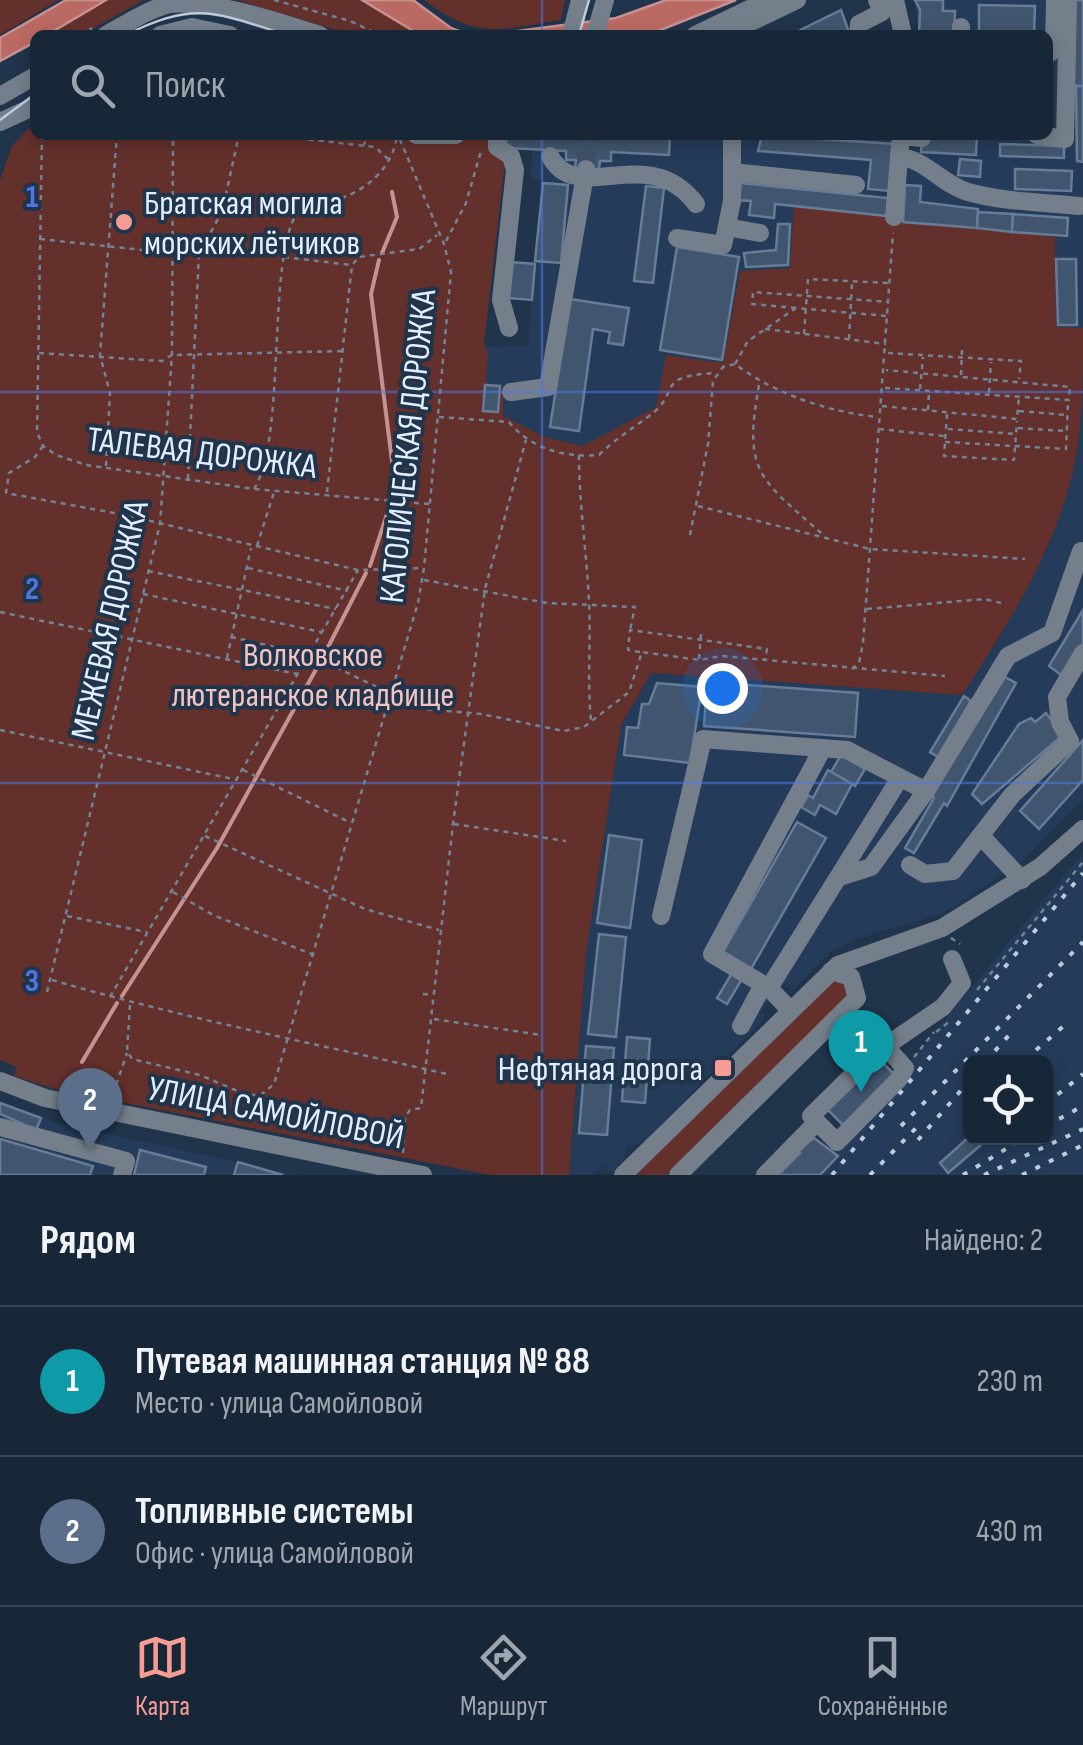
<!DOCTYPE html>
<html lang="ru">
<head>
<meta charset="utf-8">
<style>
	body { margin:0; font-family:"Sofia Sans Condensed",sans-serif; background:#212f40; color:#f1f3f6 }
	.controls { position:absolute; right:30px; bottom:30px; display:grid; overflow:hidden; border-radius:15px; box-shadow:0 5px 15px #0003 }
	.controls button { width:90px; height:90px; display:grid; place-items:center; padding:0; border:0; border-bottom:2px solid #364453; background:#182738; color:#f1f3f6; font:50px sans-serif }
	.you { position:absolute; left:722px; top:688px; width:35px; height:35px; margin:-25px; border:8px solid #fff; border-radius:50%; background:#1a73e8; box-shadow:0 0 0 15px #1a73e833 }
	.badge { display:grid; place-items:center; width:65px; height:65px; border-radius:50%; background:#f59c94; color:#fff; font-size:32px; font-weight:700 }
	.pin { position:absolute; translate:-50% -82px; filter:drop-shadow(0 2px 5px #0008) }
	.pin::after { content:''; position:absolute; top:52px; width:35px; height:30px; background:inherit; clip-path:polygon(0 0,100% 0,50% 100%) }
	.list { margin:0; padding:0; list-style:none }
	h2 { display:flex; justify-content:space-between; align-items:center; height:130px; margin:0; padding:0 40px; font-size:42px }
	h2 small { font-size:32px; font-weight:400; color:#9fa5ae }
	.list li { display:grid; grid-template-columns:65px 1fr auto; gap:30px; align-items:center; box-sizing:border-box; height:150px; padding:0 40px; border-top:2px solid #364453 }
	.list b { display:block; font-size:38px; white-space:nowrap }
	.list p { margin:0; font-size:32px; white-space:nowrap; color:#9fa5ae }
	.list em { font-size:32px; font-style:normal; color:#9fa5ae }
	.icon { flex:none; width:55px; height:55px; fill:none; stroke:currentColor; stroke-width:2; stroke-linecap:round; stroke-linejoin:round }
	.map { position:relative; flex:none; width:1083px; height:1175px; overflow:hidden }
	.search { position:absolute; background:#182738; box-shadow:0 5px 15px #0003; left:30px; right:30px; top:30px; height:110px; display:flex; align-items:center; gap:25px; box-sizing:border-box; padding:0 35px; border-radius:15px; color:#9fa5ae; font-size:38px }
	.sheet { height:430px; background:#182738 }
	nav { display:flex; justify-content:space-around; align-items:center; box-sizing:border-box; height:140px; border-top:2px solid #364453; background:#182738; font-size:28px; color:#9fa5ae }
	nav a { display:grid; justify-items:center; gap:5px }
	nav .on { color:#f59c94 }
	.map>svg:first-child { display:block }
	.built { fill:#243c59; fill-rule:evenodd }
	.green { fill:#64302c }
	.water { fill:#bb6963; stroke:#c69191; stroke-width:2.5 }
	.lines { fill:none; stroke-linecap:round; stroke-linejoin:round }
	.stream { stroke:#c69191; stroke-width:4 }
	.building { fill:#41556e; stroke:#667c97; stroke-width:2.5 }
	.minor-tunnel { stroke:#3d5066; stroke-width:18; stroke-dasharray:18 9; stroke-linecap:butt }
	.path { stroke:#738498; stroke-width:2.5; stroke-dasharray:5 5; stroke-linecap:butt }
	.minor { stroke:#757f8b; stroke-width:18 }
	.tram { stroke:#bdcbdb; stroke-width:2.5 }
	.rail { stroke:#bdcbdb; stroke-width:4; stroke-dasharray:5 10; stroke-linecap:butt }
	.grid { fill:none; stroke:#4e76e1; stroke-width:2.5; stroke-opacity:0.55 }
	.poi-dot { fill:#f59c94; stroke:#20344b; stroke-width:4 }
	.labels { text-anchor:middle; stroke-width:8; stroke-linejoin:round; paint-order:stroke }
	.poi-label { font-size:35px; fill:#e1eefd; stroke:#20344b; text-anchor:start }
	.street-label { font-size:35px; fill:#e1eefd; stroke:#20344b }
	.park-label { font-size:35px; fill:#f3c4bf; stroke:#20344b }
	.grid-label { font-size:32px; text-anchor:middle; font-weight:bold; fill:#4e76e1; stroke:#20344b; stroke-width:8; stroke-linejoin:round; paint-order:stroke }
</style>
</head>
<body>
<div class="map">
<svg width="1083" height="1175" viewBox="0 0 1083 1175">
	<rect width="100%" height="100%" fill="#20344b"/>
	<g class="built">
		<polygon points="915,0 1083,0 1083,328 1056,327 1055,237 794,207 791,268 740,271 723,363 657,407 584,446 545,437 503,416 486,383 485,347 528,346 535,261 561,263 565,185 531,178 532,149 506,148 506,135 894,135 907,169 910,157 921,151 922,135 1048,135 1048,35 919,35"/>
		<polygon points="1083,346 1083,799 1021,862 942,914 859,938 831,951 792,991 784,984 763,1006 765,1018 646,1140 627,1148 619,1171 607,1171 607,1165 591,1175 569,1175 586,953 621,725 651,673 962,695 999,639 1051,541 1078,451"/>
		<path d="M1083 853V1175H816ZM970 1062H1046V1138H970Z"/>
		<polygon points="0,1101 60,1124 299,1175 0,1175"/>
	</g>
	<g class="green">
		<polygon points="0,0 58,0 0,35"/>
		<polygon points="106,0 144,0 82,35 47,35"/>
		<polygon points="237,0 362,0 420,35 353,35"/>
		<path d="M424 0H565L561 20C497 30 480 41 424 0Z"/>
		<path d="M35 122V135H489V152L505 161 484 344 488 352 486 383 504 387 503 416 545 437 583 446 656 407 666 355 723 363 740 271 790 268 794 206 1055 237 1056 327 1083 328C1083 368 1083 413 1077 452 1061 541 1011 621 962 695L651 673 621 725 586 953 569 1175H490L55 1089 14 1076 16 1067 0 1060V180L12 146Z"/>
		<polygon points="833,980 845,983 848,995 668,1175 636,1175"/>
	</g>
	<g class="water">
		<polygon points="66,0 106,0 47,35 35,35 35,42 0,61 0,38"/>
		<polygon points="362,0 413,0 451,28 469,35 420,35"/>
		<polygon points="666,0 736,0 648,35 487,35 616,18"/>
	</g>
	<g class="lines">
		<g class="stream">
			<polyline points="382,253 397,217 392,192"/>
			<polyline points="379,260 371,294 393,469 391,494"/>
			<polyline points="370,566 391,502"/>
			<polyline points="323,657 366,573"/>
			<polyline points="122,996 217,848 319,664"/>
			<polyline points="82,1062 117,1003"/>
		</g>
	</g>
	<g class="building">
		<polygon points="915,0 943,0 943,11 955,11 954,35 919,35 920,10"/>
		<rect x="1073" y="0" width="10" height="86"/>
		<polygon points="979,5 1035,6 1034,35 979,35"/>
		<polygon points="841,10 850,35 790,35"/>
		<polygon points="1076,86 1083,86 1083,162 1077,161"/>
		<polygon points="506,135 670,135 669,155 611,152 611,161 600,161 599,169 575,168 576,160 566,160 566,151 506,148"/>
		<polygon points="762,135 894,144 889,191 868,189 871,160 758,151"/>
		<polygon points="922,135 977,135 976,155 921,152"/>
		<polygon points="1000,144 1064,146 1064,158 1000,156"/>
		<polygon points="960,159 981,161 980,177 958,175"/>
		<polygon points="1015,169 1072,171 1071,191 1015,189"/>
		<polygon points="543,183 568,185 561,263 535,261"/>
		<polygon points="741,183 888,198 887,216 775,204 774,218 749,215 751,201 739,200"/>
		<polygon points="905,185 921,186 920,202 978,209 977,228 903,222"/>
		<polygon points="646,186 664,188 653,283 634,281"/>
		<polygon points="978,212 1013,214 1012,232 977,228"/>
		<polygon points="1013,214 1068,218 1067,236 1012,232"/>
		<polygon points="778,224 790,224 788,265 746,267 744,253 776,250"/>
		<polygon points="677,247 739,257 722,360 660,350"/>
		<polygon points="1056,259 1076,259 1077,325 1058,325"/>
		<polygon points="510,262 535,264 532,300 507,298"/>
		<polygon points="570,299 629,308 623,345 608,343 610,332 593,329 579,431 550,427"/>
		<polygon points="485,385 500,386 498,412 483,411"/>
		<polygon points="1083,610 1083,646 1061,675 1049,666"/>
		<polygon points="1005,677 1016,683 947,806 944,803 914,853 905,848 934,798 931,796"/>
		<polygon points="707,682 858,693 855,737 704,726"/>
		<polygon points="657,683 702,687 690,763 624,755 627,727 638,728 642,704 649,704"/>
		<polygon points="964,696 971,701 938,757 930,752"/>
		<polygon points="1046,713 1063,735 982,804 972,794 1019,724 1031,718 1035,722"/>
		<polygon points="1083,740 1083,780 1039,829 1020,811"/>
		<polygon points="841,755 865,769 855,786 831,772"/>
		<polygon points="828,770 852,784 836,814 820,805 815,815 801,807 808,795 813,798"/>
		<polygon points="797,822 826,838 751,969 723,952"/>
		<polygon points="609,835 642,840 630,928 597,923"/>
		<polygon points="599,934 626,937 616,1037 588,1034"/>
		<polygon points="732,973 742,979 727,1004 717,998"/>
		<polygon points="627,1037 650,1039 645,1103 622,1101"/>
		<polygon points="586,1046 614,1048 607,1135 579,1133"/>
		<polygon points="877,1057 896,1076 845,1127 826,1108"/>
		<polygon points="0,1103 41,1118 36,1130 0,1114"/>
		<polygon points="970,1136 982,1144 948,1173 940,1163"/>
		<polygon points="814,1138 838,1156 820,1175 778,1175 800,1153 797,1150"/>
		<polygon points="0,1139 93,1166 90,1175 0,1175"/>
		<polygon points="140,1150 206,1167 204,1175 134,1175"/>
		<polygon points="238,1162 283,1175 234,1175"/>
	</g>
	<g class="lines">
		<polyline class="minor-tunnel" points="586,169 587,135"/>
		<g class="path">
			<polyline points="274,0 350,21 380,35"/>
			<polyline points="81,35 92,28"/>
			<polyline points="42,135 37,432 43,446 56,455 86,465 254,489 429,504"/>
			<polyline points="269,135 375,147 388,159"/>
			<polyline points="363,146 369,135"/>
			<polyline points="40,239 171,253 282,252"/>
			<polyline points="446,241 466,203 481,151"/>
			<polyline points="284,257 351,265"/>
			<polyline points="796,308 752,304 753,292 889,302"/>
			<polyline points="765,329 886,344"/>
			<polyline points="804,334 808,279 889,283"/>
			<polyline points="849,339 852,283"/>
			<polyline points="39,353 162,361 172,355 344,351"/>
			<polyline points="888,353 1021,361 1019,379"/>
			<polyline points="735,364 748,341 796,308 887,316"/>
			<polyline points="961,375 962,348"/>
			<path d="M759 385C743 472 759 478 821 533"/>
			<polyline points="885,388 1069,400 1070,387 886,370"/>
			<polyline points="920,389 923,357"/>
			<polyline points="989,393 991,362"/>
			<polyline points="882,406 1017,419 1019,397"/>
			<polyline points="928,410 929,393"/>
			<polyline points="1019,411 1066,415"/>
			<polyline points="947,414 944,456 1014,460 1017,421"/>
			<path d="M439 417 509 422C531 449 565 458 599 455 615 439 632 429 649 416 683 392 652 376 716 373"/>
			<polyline points="1018,428 1065,431"/>
			<polyline points="879,429 944,436"/>
			<polyline points="948,429 1015,434"/>
			<polyline points="945,442 1066,449 1068,402"/>
			<polyline points="43,446 35,457 9,473 6,493 125,515 358,570 423,568"/>
			<path d="M579 455C579 505 587 554 589 603 591 643 587 681 591 720"/>
			<polyline points="106,466 110,393 100,355 117,135"/>
			<polyline points="188,479 199,253 222,212 239,135"/>
			<path d="M254 489C290 433 262 225 307 204 347 204 391 179 397 136"/>
			<polyline points="327,492 352,265 359,257 419,249 437,235"/>
			<polyline points="698,506 870,549 1025,559"/>
			<path d="M690 535 708 444 713 381 723 367 735 364C775 394 828 412 878 417"/>
			<polyline points="257,546 274,492"/>
			<polyline points="248,568 348,591"/>
			<polyline points="148,571 336,609"/>
			<polyline points="424,580 547,603 635,607 630,630"/>
			<polyline points="143,594 321,632"/>
			<polyline points="867,609 984,599 1001,603"/>
			<polyline points="0,612 297,674"/>
			<polyline points="231,637 310,655 423,709 482,714 563,731 584,727 629,692 642,652 699,660 722,656 945,676"/>
			<polyline points="640,652 628,650 630,630 767,649 765,660"/>
			<polyline points="227,658 251,548"/>
			<polyline points="699,659 701,634"/>
			<polyline points="852,669 859,663 863,643 893,233"/>
			<polyline points="0,730 233,779"/>
			<polyline points="243,770 351,823"/>
			<polyline points="454,824 566,841"/>
			<polyline points="205,836 365,909 439,930"/>
			<polyline points="173,892 213,915 314,955"/>
			<polyline points="67,916 147,932"/>
			<polyline points="951,938 960,944"/>
			<path d="M52 980C182 1018 318 1044 451 1075"/>
			<polyline points="977,990 1083,862"/>
			<polyline points="47,992 160,524 172,355 173,135"/>
			<polyline points="423,994 433,995"/>
			<polyline points="110,997 358,570"/>
			<polyline points="130,1005 127,1051 132,1059 200,1075 247,1095 261,1095 274,1084 418,603 424,568 451,272 444,244 398,135"/>
			<polyline points="434,1019 541,1035"/>
			<polyline points="936,1032 949,1022"/>
			<polyline points="914,1057 934,1032"/>
			<polyline points="113,1094 127,1053"/>
			<polyline points="403,1153 405,1117 410,1110 421,1108 453,824 485,589 526,440"/>
		</g>
		<g class="minor">
			<polyline points="895,0 903,35"/>
			<path d="M106 35C126 24 147 10 169 4 216 0 275 21 320 35"/>
			<polyline points="160,35 192,27 230,35"/>
			<polyline points="571,35 580,0"/>
			<polyline points="595,35 605,0"/>
			<polyline points="695,35 768,0"/>
			<polyline points="724,35 797,0"/>
			<polyline points="858,35 859,24 882,12 877,0"/>
			<polyline points="961,35 961,27"/>
			<polyline points="0,96 35,76"/>
			<polyline points="0,122 35,106"/>
			<polyline points="416,135 456,135"/>
			<polyline points="497,135 497,147 511,156 515,170 501,300 509,328"/>
			<polyline points="1037,135 1065,139 1068,1 1055,1 1054,50 1048,54"/>
			<polyline points="901,136 922,138"/>
			<path d="M550 156C577 208 648 140 696 204"/>
			<path d="M899 157C924 158 943 185 968 192 1003 202 1043 202 1079 206"/>
			<polyline points="732,172 856,185"/>
			<polyline points="894,217 901,135"/>
			<polyline points="727,227 760,233"/>
			<polyline points="677,238 723,245 732,201 732,135"/>
			<polyline points="511,392 548,387 586,169"/>
			<polyline points="926,791 1008,656 1052,633 1081,551"/>
			<polyline points="981,836 1022,880"/>
			<polyline points="910,865 925,874 953,871 1012,795 1070,741 1060,722 1057,697 1083,653"/>
			<polyline points="661,916 703,739 847,750 926,791 871,867 840,877"/>
			<polyline points="769,988 900,778"/>
			<polyline points="790,1010 769,988 712,954 823,748"/>
			<polyline points="741,1026 763,985"/>
			<polyline points="887,1048 905,1068 899,1079 837,1142 811,1116 874,1054 943,1007 962,983 952,959"/>
			<polyline points="0,1081 45,1098 423,1175"/>
			<polyline points="0,1127 126,1161 122,1175"/>
			<polyline points="623,1175 838,965 942,928 1040,867 1083,829"/>
			<polyline points="678,1175 857,998 851,977 831,971"/>
			<polyline points="765,1175 817,1122"/>
		</g>
		<g class="tram">
			<path d="M126 35C195 0 217 13 287 35"/>
			<polyline points="579,35 589,0"/>
			<polyline points="0,120 35,94"/>
		</g>
		<g class="rail">
			<polyline points="1036,1050 1066,1024"/>
			<polyline points="985,1062 1010,1034"/>
			<polyline points="1046,1104 1083,1074"/>
			<polyline points="901,1126 1083,942"/>
			<polyline points="1046,1126 1083,1106"/>
			<polyline points="918,1140 970,1080"/>
			<polyline points="832,1175 1083,873"/>
			<polyline points="870,1175 921,1123"/>
			<polyline points="963,1175 1024,1138"/>
			<polyline points="984,1175 1083,1129"/>
			<polyline points="1022,1175 1083,1145"/>
		</g>
	</g>
	<path class="grid" d="M542 0V35M542 135V1175M0 392H1083M0 783H1083"/>
	<g class="poi-dot">
		<circle cx="124" cy="222" r="10"/>
		<rect x="713" y="1058" width="20" height="20" rx="5"/>
	</g>
	<g class="labels">
		<g class="poi-label">
			<text x="144" y="214">Братская могила<tspan x="144" dy="40">морских лётчиков</tspan></text>
			<text x="703" y="1080" text-anchor="end">Нефтяная дорога</text>
		</g>
		<g class="street-label">
			<text transform="translate(407 446) rotate(-84)" y="12">КАТОЛИЧЕСКАЯ ДОРОЖКА</text>
			<text transform="translate(202 452) rotate(7)" y="12">ТАЛЕВАЯ ДОРОЖКА</text>
			<text transform="translate(109 620) rotate(-77)" y="12">МЕЖЕВАЯ ДОРОЖКА</text>
			<text transform="translate(276 1112) rotate(11)" y="12">УЛИЦА САМОЙЛОВОЙ</text>
		</g>
		<g class="park-label">
			<text x="313" y="666">Волковское<tspan x="313" dy="40">лютеранское кладбище</tspan></text>
		</g>
	</g>
	<g class="grid-label">
		<text x="32" y="207">1</text>
		<text x="32" y="599">2</text>
		<text x="32" y="991">3</text>
	</g>
</svg>
<div class="controls">
<button><svg class="icon" aria-label="locate" viewBox="0 0 24 24"><circle cx="12" cy="12" r="6"/><path d="M12 2v4M12 18v4M2 12h4M18 12h4"/></svg></button>
</div>
<div class="you"></div>
<div class="pin badge" style="left:861px;top:1092px;background:#0f9aa8">1</div>
<div class="pin badge" style="left:90px;top:1150px;background:#5c6f8a">2</div>
<div class="search"><svg class="icon" aria-label="search" viewBox="0 0 24 24"><circle cx="10" cy="10" r="6"/><path d="M15 15l6 6"/></svg>Поиск</div>
</div>
<section class="sheet">
<h2>Рядом<small>Найдено: 2</small></h2>
<ul class="list">
<li><span class="badge" style="background:#0f9aa8">1</span><div><b>Путевая машинная станция № 88</b><p>Место · улица Самойловой</p></div><em>230 m</em></li>
<li><span class="badge" style="background:#5c6f8a">2</span><div><b>Топливные системы</b><p>Офис · улица Самойловой</p></div><em>430 m</em></li>
</ul>
</section>
<nav>
<a class="on"><svg class="icon" aria-label="map" viewBox="0 0 24 24"><path d="M3 6l6-2 6 2 6-2v14l-6 2-6-2-6 2zM9 4v14M15 6v14"/></svg>Карта</a>
<a><svg class="icon" aria-label="directions" viewBox="0 0 24 24"><path d="M12 3l9 9-9 9-9-9zM9 14v-3h6M13 9l2 2-2 2"/></svg>Маршрут</a>
<a><svg class="icon" aria-label="saved" viewBox="0 0 24 24"><path d="M7 4h10v16l-5-4-5 4z"/></svg>Сохранённые</a>
</nav>
</body>
</html>
